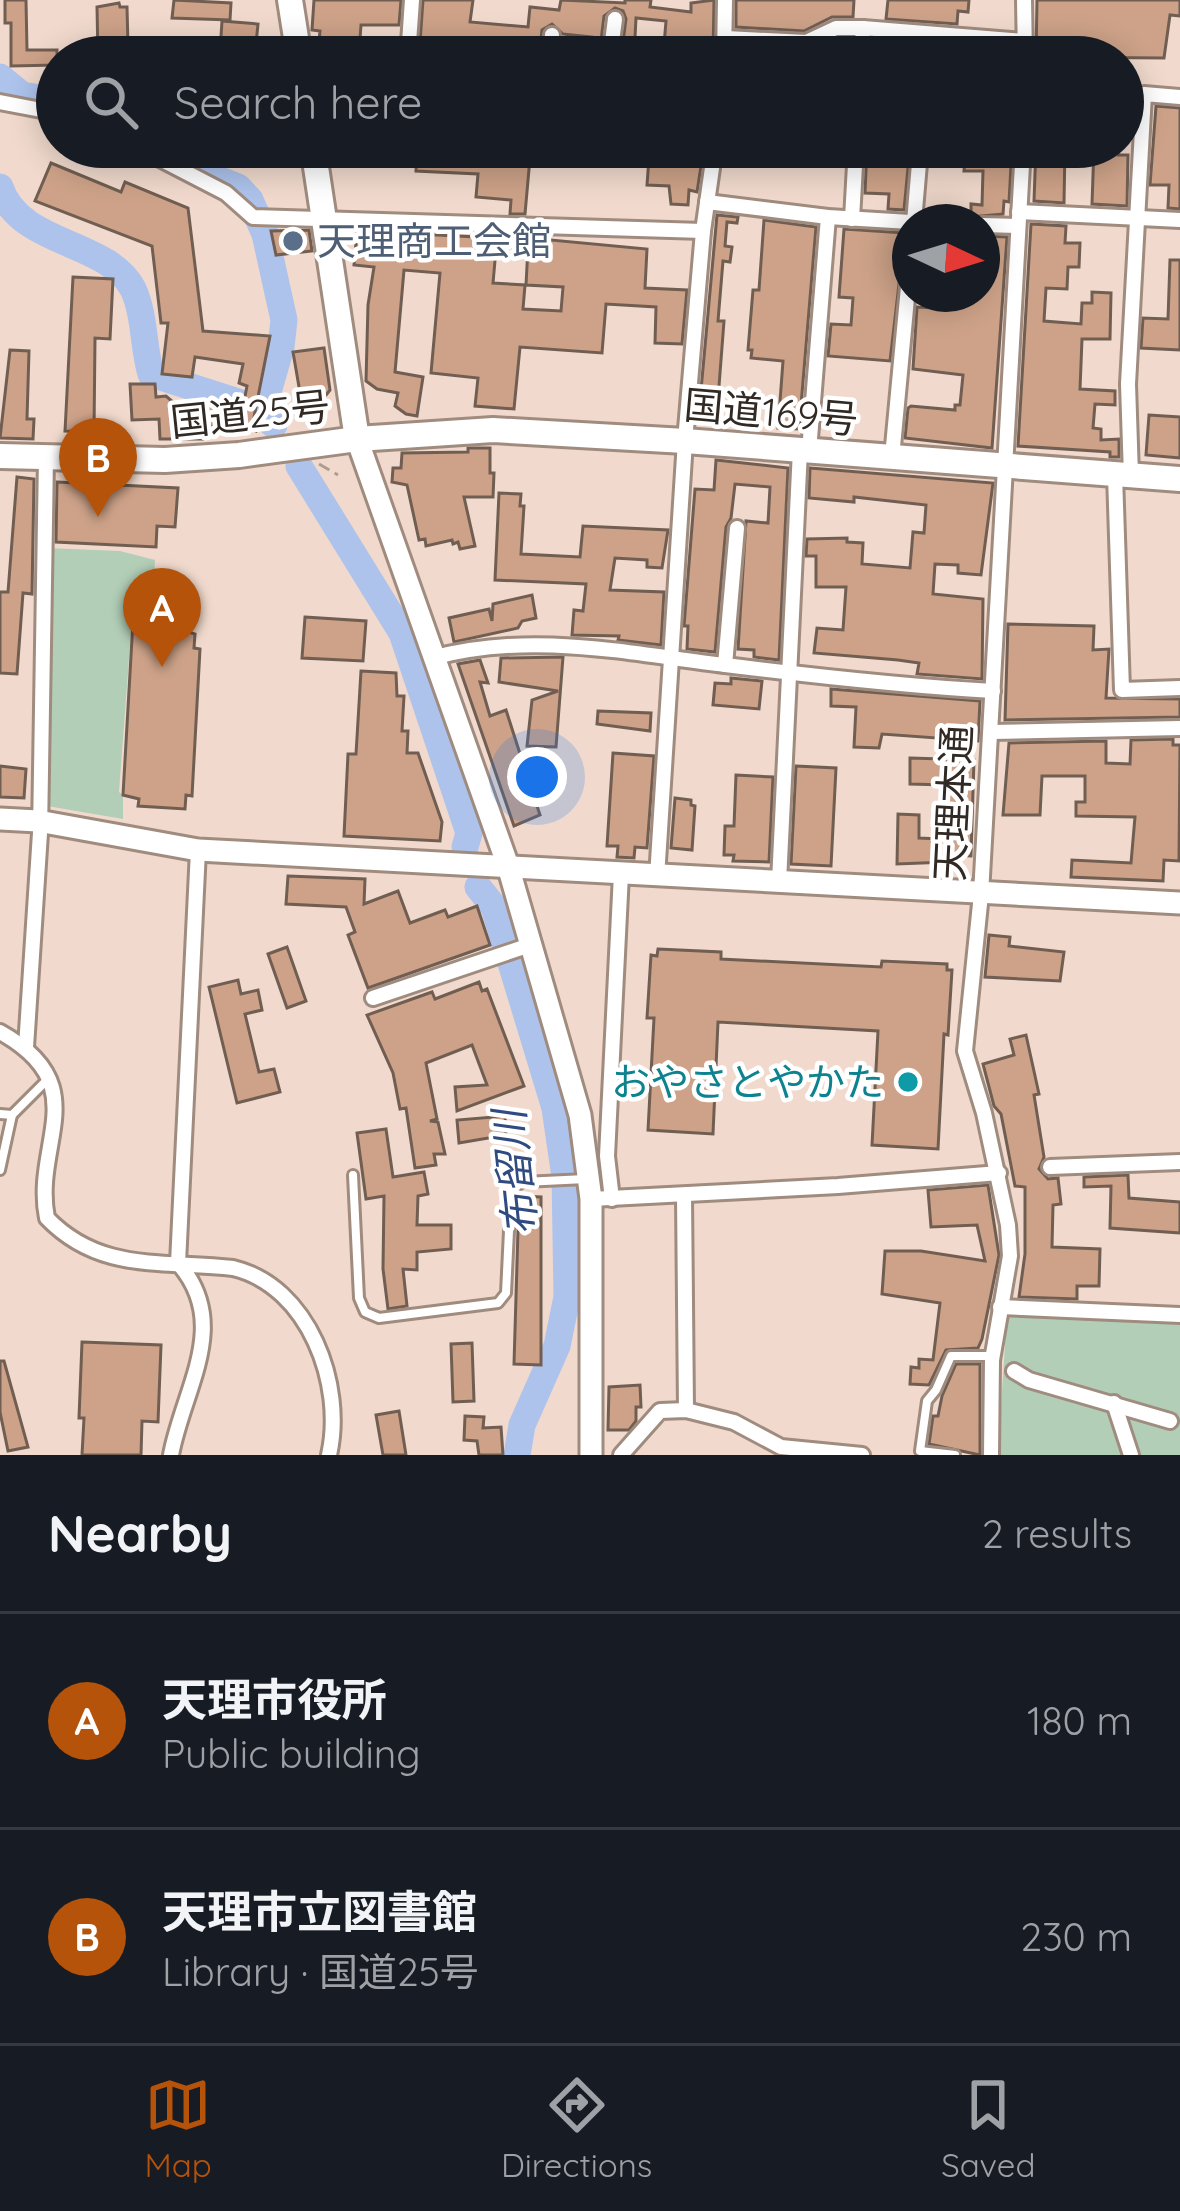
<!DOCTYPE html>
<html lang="en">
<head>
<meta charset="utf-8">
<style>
	body { margin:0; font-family:Quicksand,"Noto Sans JP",sans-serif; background:#20242c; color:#f1f3f6 }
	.compass { position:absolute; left:892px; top:204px; width:108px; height:108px; border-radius:50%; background:#171b24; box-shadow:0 6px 30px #0003; rotate:94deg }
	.you { position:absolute; left:537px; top:777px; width:42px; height:42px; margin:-30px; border:9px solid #fff; border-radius:50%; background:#1a73e8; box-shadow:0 0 0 18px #1a73e833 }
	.badge { display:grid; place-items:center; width:78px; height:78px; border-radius:50%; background:#b45309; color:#fff; font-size:39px; font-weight:700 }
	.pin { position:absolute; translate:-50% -99px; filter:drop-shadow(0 3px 6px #0008) }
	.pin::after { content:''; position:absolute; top:63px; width:42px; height:36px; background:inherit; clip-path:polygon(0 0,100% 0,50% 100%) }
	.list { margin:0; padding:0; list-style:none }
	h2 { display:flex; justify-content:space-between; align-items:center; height:156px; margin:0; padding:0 48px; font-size:51px }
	h2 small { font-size:39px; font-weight:400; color:#9ea1a6 }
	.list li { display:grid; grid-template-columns:78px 1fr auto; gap:36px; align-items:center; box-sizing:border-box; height:216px; padding:0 48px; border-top:3px solid #363941 }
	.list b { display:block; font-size:45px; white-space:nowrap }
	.list p { margin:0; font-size:39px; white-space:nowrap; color:#9ea1a6 }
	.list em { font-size:39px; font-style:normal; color:#9ea1a6 }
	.icon { flex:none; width:66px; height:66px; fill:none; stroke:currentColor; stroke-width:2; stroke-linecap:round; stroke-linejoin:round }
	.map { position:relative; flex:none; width:1180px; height:1455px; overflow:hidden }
	.search { position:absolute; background:#171b24; box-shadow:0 6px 30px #0003; left:36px; right:36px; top:36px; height:132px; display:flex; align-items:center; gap:30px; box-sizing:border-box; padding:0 42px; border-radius:66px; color:#9ea1a6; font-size:45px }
	.sheet { height:588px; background:#171b24 }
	nav { display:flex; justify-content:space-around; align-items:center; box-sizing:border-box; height:168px; border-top:3px solid #363941; background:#171b24; font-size:33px; color:#9ea1a6 }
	nav a { display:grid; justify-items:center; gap:6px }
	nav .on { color:#b45309 }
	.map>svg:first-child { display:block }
	.green { fill:#b2ceb7 }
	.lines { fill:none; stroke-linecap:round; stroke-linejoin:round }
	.river { stroke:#adc3ec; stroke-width:27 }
	.building { fill:#cda288; stroke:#715e52; stroke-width:3 }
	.lane-casing { stroke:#a08b7f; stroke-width:14 }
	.street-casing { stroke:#a08b7f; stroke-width:20 }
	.secondary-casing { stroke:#a08b7f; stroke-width:27 }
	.highway-casing { stroke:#a08b7f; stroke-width:30 }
	.path { stroke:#ae9c91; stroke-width:3; stroke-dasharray:12 6; stroke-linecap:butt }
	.lane { stroke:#fff; stroke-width:8 }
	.street { stroke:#fff; stroke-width:14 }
	.secondary { stroke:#fff; stroke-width:21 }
	.highway { stroke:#fff; stroke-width:24 }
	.service-dot { fill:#5c6f8a; stroke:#fff; stroke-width:4.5 }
	.culture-dot { fill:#0f9aa8; stroke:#fff; stroke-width:4.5 }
	.labels { text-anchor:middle; stroke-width:9; stroke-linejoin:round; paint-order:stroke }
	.service-label { font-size:39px; fill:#4e5e75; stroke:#fff; text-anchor:start }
	.street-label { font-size:39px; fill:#312923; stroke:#fff }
	.culture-label { font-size:39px; fill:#0d838f; stroke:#fff; text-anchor:end }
	.water-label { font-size:42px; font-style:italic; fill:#304b7f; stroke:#fff }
</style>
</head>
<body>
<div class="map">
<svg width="1180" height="1455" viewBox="0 0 1180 1455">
	<rect width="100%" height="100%" fill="#f1dacd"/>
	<g class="green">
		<polygon points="47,548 120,551 155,560 154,578 135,579 119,792 123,795 123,819 47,806"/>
		<polygon points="1007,1314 1180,1321 1180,1455 998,1455"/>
	</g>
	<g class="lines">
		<g class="river">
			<polyline points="0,77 22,95 57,101"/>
			<polyline points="155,147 195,170 238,187 250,200 265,234 284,320 281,347 262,413"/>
			<path d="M0 187C19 246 108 240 133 289 145 314 143 348 151 374L251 406 274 425"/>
			<polyline points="299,466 402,633 469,833 465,847"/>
			<polyline points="478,887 494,907 555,1108 565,1177 567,1297 557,1346 522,1425 517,1455"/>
		</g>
	</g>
	<g class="building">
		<polygon points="5,0 26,0 27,50 57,50 57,65 11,66 11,23 5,23"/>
		<polygon points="174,0 231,3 230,20 172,18"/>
		<polygon points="314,0 401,0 399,25 361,25 359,53 318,51 320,31 312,30"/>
		<polygon points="423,0 473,0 470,22 528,27 530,7 559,10 561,0 625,3 625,0 651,0 650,7 691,12 691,3 714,0 713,57 663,57 666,21 636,18 634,57 621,57 626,19 623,11 615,8 604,16 599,57 590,57 592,37 563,34 552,24 542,30 539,57 419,57"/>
		<polygon points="736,0 854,0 853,17 832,17 804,31 736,27"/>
		<polygon points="888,0 969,0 968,12 958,11 957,24 886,19"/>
		<polygon points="1037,0 1180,0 1180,16 1170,15 1164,58 1036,57"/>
		<polygon points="119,3 120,7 127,7 128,46 142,45 142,57 98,57 97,7"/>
		<polygon points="222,21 258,24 255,54 220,52"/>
		<polygon points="1156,106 1180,108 1180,209 1168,208 1169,185 1150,185"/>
		<polygon points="463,147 551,147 551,160 530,158 525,214 510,214 511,200 476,197 478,174 416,171 417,148 463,152"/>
		<polygon points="613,147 704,147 697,192 689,190 688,205 671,204 669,186 647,185 649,158 613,157"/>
		<polygon points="867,147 910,147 904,210 888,209 889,194 865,193"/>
		<polygon points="966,147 1012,147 1009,202 1004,201 1003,214 971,217 971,204 982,205 983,171 964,171"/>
		<polygon points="1036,147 1065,147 1064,203 1034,201"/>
		<polygon points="1094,147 1118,147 1118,155 1128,155 1127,206 1092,204"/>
		<polygon points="51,163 121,192 125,182 188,208 203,331 270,336 254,417 260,419 256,431 234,424 231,433 202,423 203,439 160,439 159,419 132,420 130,384 155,384 156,397 166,396 174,403 192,406 213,402 242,412 247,386 239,383 243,364 195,357 192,377 162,374 168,323 161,323 152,246 35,201"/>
		<polygon points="717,215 738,217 737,223 727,222 725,246 732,247 730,262 723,261 718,321 724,321 716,425 698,423"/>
		<polygon points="764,220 816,227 799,429 778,428 783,361 751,358 752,350 748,350 753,290 759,290"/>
		<polygon points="1031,224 1066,226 1065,243 1080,243 1079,267 1068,267 1067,289 1046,288 1044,321 1081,324 1082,303 1092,303 1092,292 1111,293 1110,339 1082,339 1080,389 1115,391 1115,405 1095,404 1093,428 1101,429 1101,440 1119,439 1119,457 1110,457 1110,452 1018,446"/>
		<polygon points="844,229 905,233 890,361 828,356 831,324 851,325 853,298 839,297"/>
		<polygon points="309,230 312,251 276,255 271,231"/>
		<polygon points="357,231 497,238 493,283 525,285 523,309 561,311 563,287 526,285 528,247 508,247 509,236 647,249 645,288 687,290 682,344 655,343 656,307 606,304 602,353 520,347 514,409 475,406 478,378 431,373 440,273 404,270 395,372 423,377 417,416 406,414 395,406 398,393 377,389 366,381 368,305 374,267 354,265"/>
		<polygon points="982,236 1007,237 992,448 905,438 908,408 911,406 955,410 955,405 960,405 963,375 913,369 917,307 934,308 935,294 982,294"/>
		<polygon points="1170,260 1180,260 1180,350 1141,348 1143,318 1168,319"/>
		<polygon points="73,277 113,279 110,339 95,338 94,432 65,431"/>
		<polygon points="324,348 330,390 312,413 304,416 293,352"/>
		<polygon points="10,350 29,351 27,419 34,419 33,439 0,438"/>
		<polygon points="1149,415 1180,417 1180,458 1146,455"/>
		<polygon points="468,448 490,448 490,473 494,473 493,497 464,497 475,546 460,549 458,542 453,544 452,540 426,546 425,539 419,540 407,485 392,482 393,468 401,468 402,453 468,452"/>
		<polygon points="716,460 788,468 779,660 754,657 754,650 738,649 746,521 768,523 770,487 735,484 731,518 726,527 715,652 687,649 688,626 684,626 695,489 714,490"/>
		<polygon points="810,468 993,483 981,575 958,573 958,565 935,564 933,594 983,599 982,679 917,674 919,663 898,660 814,653 817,628 843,630 846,587 816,587 816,556 806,556 807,539 847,538 847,542 863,543 862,564 910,568 913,532 924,533 926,505 854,497 854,502 809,498"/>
		<polygon points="17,477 34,479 32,594 23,593 17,674 0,673 0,592 8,592"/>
		<polygon points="57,482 178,488 175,527 157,526 156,547 56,542"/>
		<polygon points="499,493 521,494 520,506 524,506 521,554 580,557 583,526 668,530 662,568 647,567 647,560 615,558 610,590 664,592 661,645 618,640 619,636 572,635 574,610 583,611 586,584 495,580"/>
		<polygon points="135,586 179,589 177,628 195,634 194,648 200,649 192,796 186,795 185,809 138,806 139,799 123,795"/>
		<polygon points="532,595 536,618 522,621 518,628 454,642 449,618 489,609 492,621 493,604"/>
		<polygon points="305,617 366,621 363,661 302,658"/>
		<polygon points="1008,624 1094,626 1093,650 1109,649 1106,698 1180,699 1180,717 1005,720"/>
		<polygon points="563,657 556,747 527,746 532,700 558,691 499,682 501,658"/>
		<polygon points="480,660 488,683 480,682 490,716 506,710 531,788 548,781 553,793 535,800 540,815 514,826 458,664"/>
		<polygon points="361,671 396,673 397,696 404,696 402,731 408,731 407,753 418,753 442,822 440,841 344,836 348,754 356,754"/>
		<polygon points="731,678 762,681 759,709 713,705 715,683 731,684"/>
		<polygon points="831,689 980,701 978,741 882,734 879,748 854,747 856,707 831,706"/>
		<polygon points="598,711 651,713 650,731 597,724"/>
		<polygon points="1173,739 1173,745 1180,745 1179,861 1164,860 1163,881 1071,877 1072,860 1131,863 1135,817 1076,816 1076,802 1085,802 1085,776 1042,776 1040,815 1003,815 1009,743 1106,741 1106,763 1130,764 1131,740"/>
		<polygon points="613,753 654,756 647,848 635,847 634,858 617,857 618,846 607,846"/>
		<polygon points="910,758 974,760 971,856 947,855 947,862 897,864 898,814 919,815 919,838 941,839 943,827 946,785 910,784"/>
		<polygon points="0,766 26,769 24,798 0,797"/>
		<polygon points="796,766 836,768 831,866 791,864"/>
		<polygon points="736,775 773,777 769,862 733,861 734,855 724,855 725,826 734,826"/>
		<polygon points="675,798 691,800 691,805 695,806 692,850 671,848"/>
		<polygon points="288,876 365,879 364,904 398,891 410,923 445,910 448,917 477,906 490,945 368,988 348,935 355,932 346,907 286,904"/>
		<polygon points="989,935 1010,937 1009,946 1064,952 1060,981 985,977"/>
		<polygon points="287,947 306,1001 287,1008 268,954"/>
		<polygon points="658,949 721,952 721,959 881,967 882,961 947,964 947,970 952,970 948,1035 944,1034 938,1149 872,1145 878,1031 718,1022 713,1134 648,1130 654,1018 647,1018 651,955 657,956"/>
		<polygon points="238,980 241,994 258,990 262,1010 245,1014 259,1072 274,1069 280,1092 237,1103 209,987"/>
		<polygon points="479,982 482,991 487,989 524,1086 457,1111 455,1087 487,1085 472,1045 426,1063 437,1119 430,1121 438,1122 445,1154 434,1154 436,1165 415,1168 406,1108 400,1109 393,1073 367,1015 432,992 435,999"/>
		<polygon points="1026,1035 1039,1094 1034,1095 1044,1157 1039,1169 1048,1179 1058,1178 1061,1204 1053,1205 1052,1247 1100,1249 1099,1286 1077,1286 1077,1299 1019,1297 1025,1254 1025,1187 1015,1186 1001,1114 994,1106 983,1064 1014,1055 1010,1039"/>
		<polygon points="505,1116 506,1135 459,1143 457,1120"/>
		<polygon points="386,1129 393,1177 424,1172 428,1194 418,1196 417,1225 451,1225 451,1249 417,1252 417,1270 403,1269 407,1306 388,1309 383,1269 384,1196 366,1199 357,1133"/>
		<polygon points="1128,1175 1129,1198 1180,1202 1180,1233 1110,1228 1111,1186 1084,1187 1084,1177"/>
		<polygon points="988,1185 999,1255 982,1339 978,1348 946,1350 929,1385 910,1384 911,1367 919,1368 919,1359 933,1360 940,1303 882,1294 885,1251 921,1251 985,1261 977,1225 931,1227 928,1190"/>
		<polygon points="519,1196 541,1197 541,1365 514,1364"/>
		<polygon points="82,1342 161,1345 158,1422 142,1421 141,1455 82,1455 84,1418 79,1418"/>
		<polygon points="472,1343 474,1401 453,1402 451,1344"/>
		<polygon points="0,1361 4,1361 28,1447 8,1451 0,1412"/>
		<polygon points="956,1364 980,1364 980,1455 929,1444 933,1416 938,1416 942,1396"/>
		<polygon points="640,1385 641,1407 636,1407 636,1421 629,1430 608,1430 609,1387"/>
		<polygon points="399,1411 406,1455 383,1455 376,1415"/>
		<polygon points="465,1416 484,1417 483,1428 501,1427 503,1455 479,1455 477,1441 464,1440"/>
	</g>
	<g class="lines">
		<g class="lane-casing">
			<g id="lane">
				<polyline points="0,1114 12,1115 47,1080"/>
				<polyline points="0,1170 12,1115"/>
				<polyline points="353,1175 359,1298 365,1312 379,1318 498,1303 506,1293 511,1189 523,1182 586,1179"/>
				<polyline points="955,1455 920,1451 927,1401 936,1390 951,1356 993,1356"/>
			</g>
		</g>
		<g class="street-casing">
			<g id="street">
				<polyline points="1024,0 1025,57"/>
				<polyline points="726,38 806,42 836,28 863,28 1025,41"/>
				<polyline points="408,57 412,0"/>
				<polyline points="550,57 552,35"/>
				<polyline points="610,57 615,19"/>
				<polyline points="724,57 725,0"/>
				<polyline points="861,57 863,28"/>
				<polyline points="0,102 57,113"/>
				<polyline points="137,147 226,193 253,217 703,231"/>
				<polyline points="707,202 828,217 910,222"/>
				<polyline points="1019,212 1180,220"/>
				<polyline points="852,219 856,147"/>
				<polyline points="914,222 920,152"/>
				<polyline points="982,225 1018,226"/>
				<polyline points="809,451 828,217"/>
				<polyline points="892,457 910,266"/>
				<polyline points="1115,475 1122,690 1180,688"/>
				<polyline points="1131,476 1128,384 1144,94 1180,97"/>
				<path d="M432 658C531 631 626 653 725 665 814 676 903 686 993 691"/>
				<polyline points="725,665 737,528"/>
				<polyline points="991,732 1180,728"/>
				<polyline points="657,877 685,441 703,231 715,147"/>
				<polyline points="779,882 800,450"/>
				<polyline points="373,998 533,944"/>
				<path d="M0 1032C97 1086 32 1143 47 1218 100 1273 163 1260 233 1268 309 1286 345 1385 329 1455"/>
				<polyline points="26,1047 40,833 46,458"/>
				<polyline points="1050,1167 1180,1162"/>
				<polyline points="684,1195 686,1410"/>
				<polyline points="591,1199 838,1186 999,1173"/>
				<polyline points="612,1199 607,1156 621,874"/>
				<polyline points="1000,1307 1180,1315"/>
				<polyline points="1014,1371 1029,1380 1170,1421"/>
				<polyline points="1114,1403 1131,1455"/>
				<path d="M171 1455C183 1389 232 1324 178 1263L198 850"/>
				<polyline points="621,1455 660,1411 686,1410 734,1422 781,1447 862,1455"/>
				<polyline points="991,1455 992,1360 1010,1256 1008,1225 984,1113 965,1051 981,894 1023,147"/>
			</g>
		</g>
		<g class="secondary-casing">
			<g id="secondary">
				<polyline points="357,439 508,866 580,1115 591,1199 591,1455"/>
				<polyline points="0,819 38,821 198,850 1180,903"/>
			</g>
		</g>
		<g class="highway-casing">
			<g id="highway">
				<polyline points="290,0 299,57"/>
				<polyline points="313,147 357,439"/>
				<polyline points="0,456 165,460 239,455 357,439 493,430 685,441 1180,479"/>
			</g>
		</g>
		<g class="path">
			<polyline points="313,424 324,412"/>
			<polyline points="319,464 338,475"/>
		</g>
		<use href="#lane" class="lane"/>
		<use href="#street" class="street"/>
		<use href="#secondary" class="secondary"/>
		<use href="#highway" class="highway"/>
	</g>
	<circle class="service-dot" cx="293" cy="241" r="12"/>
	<circle class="culture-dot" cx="908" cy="1082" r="12"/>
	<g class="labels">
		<g class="service-label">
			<text x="317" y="255">天理商工会館</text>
		</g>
		<g class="street-label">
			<text transform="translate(771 412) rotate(5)" y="14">国道169号</text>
			<text transform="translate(250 414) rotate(-6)" y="14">国道25号</text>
			<text transform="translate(953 803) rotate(-87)" y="14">天理本通</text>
		</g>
		<g class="culture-label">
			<text x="884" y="1096">おやさとやかた</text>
		</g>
		<g class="water-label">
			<text transform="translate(515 1173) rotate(-96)" y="15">布留川</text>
		</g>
	</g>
</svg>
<svg class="compass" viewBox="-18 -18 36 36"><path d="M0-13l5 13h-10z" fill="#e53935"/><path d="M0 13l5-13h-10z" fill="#9ea1a6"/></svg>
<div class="you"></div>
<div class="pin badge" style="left:162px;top:667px">A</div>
<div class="pin badge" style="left:98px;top:517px">B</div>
<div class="search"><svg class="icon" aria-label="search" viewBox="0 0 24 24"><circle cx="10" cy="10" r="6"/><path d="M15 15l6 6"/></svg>Search here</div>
</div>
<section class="sheet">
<h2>Nearby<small>2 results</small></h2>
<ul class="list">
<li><span class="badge">A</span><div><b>天理市役所</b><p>Public building</p></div><em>180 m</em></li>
<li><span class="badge">B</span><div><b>天理市立図書館</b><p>Library · 国道25号</p></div><em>230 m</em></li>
</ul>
</section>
<nav>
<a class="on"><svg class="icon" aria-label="map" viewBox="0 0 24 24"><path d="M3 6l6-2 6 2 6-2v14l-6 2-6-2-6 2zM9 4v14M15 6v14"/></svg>Map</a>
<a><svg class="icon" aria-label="directions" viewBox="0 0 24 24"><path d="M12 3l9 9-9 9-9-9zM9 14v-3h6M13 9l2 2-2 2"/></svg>Directions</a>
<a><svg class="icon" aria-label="saved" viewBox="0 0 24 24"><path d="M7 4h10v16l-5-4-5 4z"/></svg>Saved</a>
</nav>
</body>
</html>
